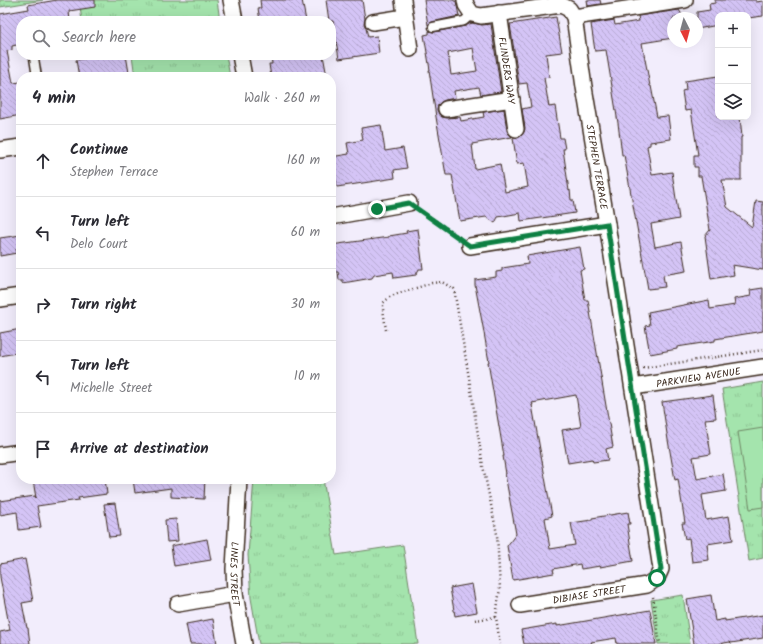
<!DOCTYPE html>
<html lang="en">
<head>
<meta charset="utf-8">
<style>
	body { margin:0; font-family:Kalam,sans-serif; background:#f2f2f3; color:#2b2b33 }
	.controls { position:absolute; right:12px; top:12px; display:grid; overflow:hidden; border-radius:8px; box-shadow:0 4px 16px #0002 }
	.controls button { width:36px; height:36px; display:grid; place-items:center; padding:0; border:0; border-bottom:1px solid #e1e1e2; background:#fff; color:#2b2b33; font:20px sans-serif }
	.compass { position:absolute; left:667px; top:12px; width:36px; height:36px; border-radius:50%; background:#fff; box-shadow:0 4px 16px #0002; rotate:174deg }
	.stop { position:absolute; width:12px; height:12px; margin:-9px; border:3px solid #0b8043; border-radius:50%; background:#fff }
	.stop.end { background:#0b8043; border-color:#fff; box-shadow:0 1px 4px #0008 }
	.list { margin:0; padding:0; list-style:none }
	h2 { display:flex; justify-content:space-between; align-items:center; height:52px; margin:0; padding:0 16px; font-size:17px }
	h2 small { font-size:13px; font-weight:400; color:#7c7c81 }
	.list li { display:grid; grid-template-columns:26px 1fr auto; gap:12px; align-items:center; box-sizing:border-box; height:72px; padding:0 16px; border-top:1px solid #e1e1e2 }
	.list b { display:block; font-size:15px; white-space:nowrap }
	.list p { margin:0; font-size:13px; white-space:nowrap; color:#7c7c81 }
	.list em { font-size:13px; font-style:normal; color:#7c7c81 }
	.icon { flex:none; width:22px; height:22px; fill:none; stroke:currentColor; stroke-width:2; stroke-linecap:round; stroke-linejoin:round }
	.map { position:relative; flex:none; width:763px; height:644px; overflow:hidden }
	.search { position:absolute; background:#fff; box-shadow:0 4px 16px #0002; left:16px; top:16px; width:320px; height:44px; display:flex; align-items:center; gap:10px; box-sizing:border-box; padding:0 14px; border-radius:16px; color:#7c7c81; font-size:15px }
	.panel { position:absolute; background:#fff; box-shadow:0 4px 16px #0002; left:16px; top:72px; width:320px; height:412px; border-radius:16px }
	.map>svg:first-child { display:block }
	.grass { fill:url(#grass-tufts); stroke:#708766 }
	.pitch { fill:#a4e4ad; stroke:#708766 }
	.building { fill:url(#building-back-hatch); stroke:#3b2a1e; fill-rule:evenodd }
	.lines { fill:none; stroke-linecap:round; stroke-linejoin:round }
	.service-casing { stroke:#3b2a1e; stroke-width:11 }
	.minor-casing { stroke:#3b2a1e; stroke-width:18 }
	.path { stroke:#3b2a1e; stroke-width:2.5; stroke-dasharray:1 3; stroke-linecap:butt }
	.service { stroke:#fff; stroke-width:8 }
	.minor { stroke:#fff; stroke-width:15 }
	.route { stroke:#0b8043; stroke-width:5 }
	.labels { text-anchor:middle; stroke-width:4; stroke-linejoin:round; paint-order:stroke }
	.street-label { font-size:10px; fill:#3b2a1e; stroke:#fff }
</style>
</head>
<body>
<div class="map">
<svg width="763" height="644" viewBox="0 0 763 644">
	<defs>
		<pattern id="grass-tufts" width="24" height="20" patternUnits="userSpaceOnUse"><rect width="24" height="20" fill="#a4e4ad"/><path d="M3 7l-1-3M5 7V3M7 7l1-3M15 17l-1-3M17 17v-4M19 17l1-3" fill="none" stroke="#8ec494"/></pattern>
		<pattern id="building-back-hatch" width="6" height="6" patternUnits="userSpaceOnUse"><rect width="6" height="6" fill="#d4c4f6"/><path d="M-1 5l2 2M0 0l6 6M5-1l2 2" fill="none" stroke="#b7a9d2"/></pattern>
	</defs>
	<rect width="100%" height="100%" fill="#f2edfc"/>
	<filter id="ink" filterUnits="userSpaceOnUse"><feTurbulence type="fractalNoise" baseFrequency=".025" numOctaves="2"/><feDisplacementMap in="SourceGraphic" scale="8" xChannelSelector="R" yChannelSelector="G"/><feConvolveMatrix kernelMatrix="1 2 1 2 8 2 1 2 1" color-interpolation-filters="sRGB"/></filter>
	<g filter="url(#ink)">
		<g class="grass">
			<polygon points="0,0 43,0 0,7"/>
			<polygon points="79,0 217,0 220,21 126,21 126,19 111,21 82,21"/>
			<polygon points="132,55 226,55 230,77 135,77"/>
			<polygon points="763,382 763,558 749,561 722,389"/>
			<polygon points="254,479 323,479 336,555 403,545 418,644 259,644 251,598 248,555"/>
			<polygon points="683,595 690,644 658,644 651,600"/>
		</g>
		<polygon class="pitch" points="763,428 763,507 750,509 738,432"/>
		<g class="building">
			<polygon points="57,0 95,0 95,7 69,11 70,21 21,21 21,44 12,46 12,50 7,51 13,83 21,82 21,115 0,119 0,14 29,9 28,5"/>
			<polygon points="260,0 302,0 306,21 260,21 258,8 261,8"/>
			<polygon points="326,0 362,0 365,19 364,24 366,28 368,37 377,36 379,53 339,59 333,21 329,21"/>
			<polygon points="424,0 454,0 454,1 456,1 459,16 432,22 428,25"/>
			<polygon points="587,0 600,0 601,4 588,6"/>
			<polygon points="715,0 756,0 756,2 763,1 763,16 748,18 748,15 718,15 718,25 697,29 697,12 710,10 709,4 715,3"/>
			<polygon points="679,10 684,18 673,18 673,38 642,43 650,86 651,86 657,117 668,116 671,139 650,142 650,145 647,146 652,175 672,172 679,219 651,224 655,247 681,242 686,271 663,275 665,287 648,289 624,155 622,155 618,123 606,50 595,51 591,24 614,20 615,25 639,21 638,16"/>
			<path d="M556 17 562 52 546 54 549 77 544 78 549 107 555 106 560 138H563L565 149H563L569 191 570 190 571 200H573L575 213 521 221 520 213 498 217 495 223 486 217 460 221 452 175H446L436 117 429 70H430L424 35 429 34V31L434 32 465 26 469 24 473 23 482 25 491 24 501 92 481 95 479 87 454 91 455 98 445 100 441 102 438 105 437 110 439 114 442 117 447 118 460 117 461 121 484 117 483 112 504 109 507 131 509 134 512 137 472 144 475 169 500 164 505 192 528 187 524 163 517 164 513 138H518L521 136 524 132 525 128 522 109 531 107 527 83 519 84 510 24ZM473 48 477 71 451 75 448 53Z"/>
			<polygon points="95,55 126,55 129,73 107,77 79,77 76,60 88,58 88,56"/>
			<polygon points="271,55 287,55 288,57 302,55 323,55 327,77 271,77 269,64 272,64"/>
			<polygon points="718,76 718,117 740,117 742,137 741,137 741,180 722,180 727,207 752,227 756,201 763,202 763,270 732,265 734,275 711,279 705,236 710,230 701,176 698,176 698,167 694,167 694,155 698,155 691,110 685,111 682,91 686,90 685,81"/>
			<polygon points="381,125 385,151 403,148 407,168 394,170 395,178 337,187 335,174 331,175 331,157 349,154 347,143 363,140 361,128"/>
			<polygon points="418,229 423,269 419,269 416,275 394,278 393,272 374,275 372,278 343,283 343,280 339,280 338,272 334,272 332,262 331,261 331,245 389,237 389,236 407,233 406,231"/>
			<polygon points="21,235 21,249 16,249 17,253 0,256 0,238"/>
			<polygon points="580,247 584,269 580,270 585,300 588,300 613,447 606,449 608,460 593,462 592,459 568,463 562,430 581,427 576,395 532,403 533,405 532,405 552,516 545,518 550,549 575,545 571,523 592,520 592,518 628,512 630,524 627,524 633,561 600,567 600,566 581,569 580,564 553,569 554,573 513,580 507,546 516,534 505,474 506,474 503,456 504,456 488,362 489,362 483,327 475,285 475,280 496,277 496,272 502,271 502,268 528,264 527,256"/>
			<polygon points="763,288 763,331 715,339 715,341 677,347 677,349 650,354 645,326 650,325 648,312 709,300 710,309 735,305 734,299 751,296 750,290"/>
			<polygon points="21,329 21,352 0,356 0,333"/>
			<polygon points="713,395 716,418 705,419 711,454 693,457 697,479 723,474 726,491 702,495 706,520 729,516 733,540 707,544 709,560 692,562 689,538 685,539 682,523 685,523 678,479 675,480 668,440 662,402"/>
			<polygon points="41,479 105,479 107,494 78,498 79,500 37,506 41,527 19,530 17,512 0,515 0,501 35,496 36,498 33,480"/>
			<polygon points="133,479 205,479 204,499 171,497 171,488 135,493"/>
			<polygon points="115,503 120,536 109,537 104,504"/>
			<polygon points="176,519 178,541 167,542 165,520"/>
			<polygon points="207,539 211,560 174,566 171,546"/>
			<polygon points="25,559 33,601 22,603 27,628 28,628 30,644 0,644 0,632 10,630 0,577 0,564"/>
			<polygon points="472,584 477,612 455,616 450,588"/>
			<polygon points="711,595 715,621 725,619 725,621 763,615 763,638 731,643 730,642 718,644 694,644 687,599"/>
			<polygon points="650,610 656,644 617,644 616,638 591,642 592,644 524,644 521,630 557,624 557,626"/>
			<polygon points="213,619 217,644 190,644 186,624"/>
		</g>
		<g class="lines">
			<g class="service-casing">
				<g id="service">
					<polyline points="433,27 464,21 472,14"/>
					<polyline points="34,58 37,77"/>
				</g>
			</g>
			<g class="minor-casing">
				<g id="minor">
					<polyline points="231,0 235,21"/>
					<polyline points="403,0 410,49"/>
					<path id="s1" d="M465 0 466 5 472 14 481 16 561 5 569 9 574 17 584 87 607 224 661 569 657 578 647 585 520 605"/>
					<path id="s2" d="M499 13 516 129"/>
					<polyline points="574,17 685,0"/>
					<polyline points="373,22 405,17"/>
					<polyline points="240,55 244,77"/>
					<polyline points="446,109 512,99"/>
					<polyline points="0,150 21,147"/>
					<polyline points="331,217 409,203"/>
					<polyline points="470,246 607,224"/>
					<polyline points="0,299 21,296"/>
					<path id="s3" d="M633 387 763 367"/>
					<polyline points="0,455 21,452"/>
					<path id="s4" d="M239 479 234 569 235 594 244 644"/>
					<polyline points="178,604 235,594"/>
				</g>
			</g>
			<g class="path">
				<polyline points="419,210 460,238"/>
				<polyline points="386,330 383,309 383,303 391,296 432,283 442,282 454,289 469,378 483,466 497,534 500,588 496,617 500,644"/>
				<polyline points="643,368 763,350"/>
				<polyline points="653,597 660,644"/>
				<polyline points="475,620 496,617"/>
			</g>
			<use href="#service" class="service"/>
			<use href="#minor" class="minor"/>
		</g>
	</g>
	<g class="lines" filter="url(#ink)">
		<polyline class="route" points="377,209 409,203 470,246 607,224 661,569 657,578"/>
	</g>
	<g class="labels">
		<g class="street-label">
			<text dy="4" stroke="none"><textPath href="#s2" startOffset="58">FLINDERS WAY</textPath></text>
			<text dy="4" stroke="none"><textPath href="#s1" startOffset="276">STEPHEN TERRACE</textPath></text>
			<text dy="4" stroke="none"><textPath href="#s3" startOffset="66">PARKVIEW AVENUE</textPath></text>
			<text dy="4" stroke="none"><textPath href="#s4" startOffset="95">LINES STREET</textPath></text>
			<text transform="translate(589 594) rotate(-9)" y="4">DIBIASE STREET</text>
		</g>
	</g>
</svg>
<div class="controls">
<button>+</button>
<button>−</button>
<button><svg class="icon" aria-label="layers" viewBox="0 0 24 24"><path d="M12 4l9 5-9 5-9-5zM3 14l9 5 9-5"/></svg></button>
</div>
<svg class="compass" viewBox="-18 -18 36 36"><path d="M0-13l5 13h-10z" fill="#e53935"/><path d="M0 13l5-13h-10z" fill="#7c7c81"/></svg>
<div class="stop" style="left:657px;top:578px"></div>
<div class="stop end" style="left:377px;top:209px"></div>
<div class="search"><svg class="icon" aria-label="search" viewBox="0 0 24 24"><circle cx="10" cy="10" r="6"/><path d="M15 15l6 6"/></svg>Search here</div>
<section class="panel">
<h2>4 min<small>Walk · 260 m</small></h2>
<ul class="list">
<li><svg class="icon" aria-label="ahead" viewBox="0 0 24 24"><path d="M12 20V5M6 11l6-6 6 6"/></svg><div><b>Continue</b><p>Stephen Terrace</p></div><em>160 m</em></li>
<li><svg class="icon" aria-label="left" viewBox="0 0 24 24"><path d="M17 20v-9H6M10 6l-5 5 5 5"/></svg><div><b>Turn left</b><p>Delo Court</p></div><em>60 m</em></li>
<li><svg class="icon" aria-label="right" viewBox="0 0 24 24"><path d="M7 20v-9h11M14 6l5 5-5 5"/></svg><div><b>Turn right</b></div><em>30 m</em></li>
<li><svg class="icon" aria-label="left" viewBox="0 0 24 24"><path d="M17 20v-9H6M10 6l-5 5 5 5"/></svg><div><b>Turn left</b><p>Michelle Street</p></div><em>10 m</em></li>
<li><svg class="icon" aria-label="arrive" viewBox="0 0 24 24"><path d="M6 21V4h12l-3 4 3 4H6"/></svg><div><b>Arrive at destination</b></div></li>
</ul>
</section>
</div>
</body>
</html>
